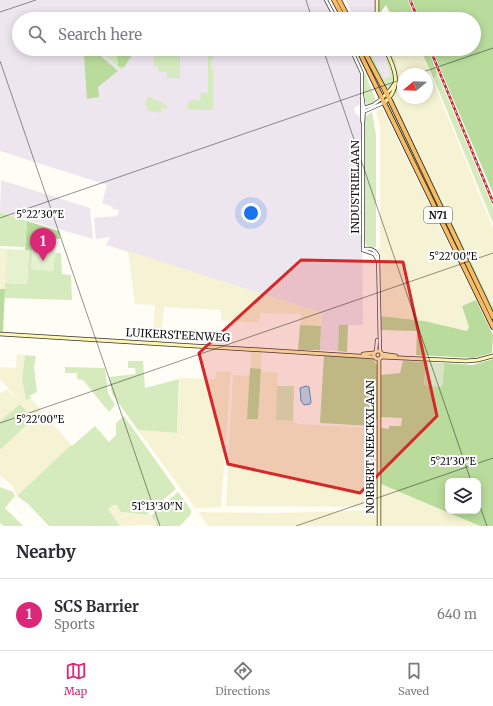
<!DOCTYPE html>
<html lang="en">
<head>
<meta charset="utf-8">
<style>
	body { margin:0; font-family:Merriweather,serif; background:#f7f7f7; color:#2b2b33 }
	.controls { position:absolute; right:12px; bottom:12px; display:grid; overflow:hidden; border-radius:8px; box-shadow:0 2px 10px #0003 }
	.controls button { width:36px; height:36px; display:grid; place-items:center; padding:0; border:0; border-bottom:1px solid #e1e1e2; background:#fff; color:#2b2b33; font:20px sans-serif }
	.compass { position:absolute; left:397px; top:68px; width:36px; height:36px; border-radius:50%; background:#fff; box-shadow:0 2px 10px #0003; rotate:251deg }
	.you { position:absolute; left:251px; top:213px; width:14px; height:14px; margin:-10px; border:3px solid #fff; border-radius:50%; background:#1a73e8; box-shadow:0 0 0 6px #1a73e833 }
	.badge { display:grid; place-items:center; width:26px; height:26px; border-radius:50%; background:#db2777; color:#fff; font-size:13px; font-weight:700 }
	.pin { position:absolute; translate:-50% -33px; filter:drop-shadow(0 1px 2px #0008) }
	.pin::after { content:''; position:absolute; top:21px; width:14px; height:12px; background:inherit; clip-path:polygon(0 0,100% 0,50% 100%) }
	.list { margin:0; padding:0; list-style:none }
	h2 { display:flex; justify-content:space-between; align-items:center; height:52px; margin:0; padding:0 16px; font-size:17px }
	h2 small { font-size:13px; font-weight:400; color:#7c7c81 }
	.list li { display:grid; grid-template-columns:26px 1fr auto; gap:12px; align-items:center; box-sizing:border-box; height:72px; padding:0 16px; border-top:1px solid #e1e1e2 }
	.list b { display:block; font-size:15px; white-space:nowrap }
	.list p { margin:0; font-size:13px; white-space:nowrap; color:#7c7c81 }
	.list em { font-size:13px; font-style:normal; color:#7c7c81 }
	.icon { flex:none; width:22px; height:22px; fill:none; stroke:currentColor; stroke-width:2; stroke-linecap:round; stroke-linejoin:round }
	.map { position:relative; flex:none; width:493px; height:526px; overflow:hidden }
	.search { position:absolute; background:#fff; box-shadow:0 2px 10px #0003; left:12px; right:12px; top:12px; height:44px; display:flex; align-items:center; gap:10px; box-sizing:border-box; padding:0 14px; border-radius:22px; color:#7c7c81; font-size:15px }
	.sheet { height:124px; background:#fff }
	nav { display:flex; justify-content:space-around; align-items:center; box-sizing:border-box; height:56px; border-top:1px solid #e1e1e2; background:#fff; font-size:11px; color:#7c7c81 }
	nav a { display:grid; justify-items:center; gap:2px }
	nav .on { color:#db2777 }
	.map>svg:first-child { display:block }
	.industrial { fill:#eee6ef }
	.farmland { fill:#f6f3d4; fill-rule:evenodd }
	.green { fill:#d5ebbd }
	.forest { fill:#b9dc9c; fill-rule:evenodd }
	.cemetery { fill:#d9e3c4 }
	.pitch { fill:#e6f2cf }
	.water { fill:#b9e0f7; stroke:#3f96cf }
	.lines { fill:none; stroke-linecap:round; stroke-linejoin:round }
	.tertiary-casing { stroke:#444; stroke-width:4 }
	.secondary-casing { stroke:#333; stroke-width:4.5 }
	.trunk-casing { stroke:#222; stroke-width:5.5 }
	.tertiary { stroke:#fff; stroke-width:2.5 }
	.secondary { stroke:#fff6b0; stroke-width:3 }
	.trunk { stroke:#f7bc64; stroke-width:4 }
	.rail-casing { stroke:#c4262e; stroke-width:2.5 }
	.rail { stroke:#fff; stroke-width:1; stroke-dasharray:3; stroke-linecap:butt }
	.marked { fill:#d62828; fill-opacity:0.2; stroke:#d62828; stroke-width:3; stroke-linejoin:round }
	.ticks { fill:none; stroke:#111; stroke-width:1; stroke-opacity:0.45 }
	.labels { text-anchor:middle; stroke-width:4; stroke-linejoin:round; paint-order:stroke }
	.shield { fill:#fff; stroke:#585858; stroke-width:1 }
	.shield-label { font-size:10px; font-weight:bold; fill:#111 }
	.street-label { font-size:11px; fill:#111; stroke:#fff }
	.ticks-label { font-size:10px; text-anchor:middle; fill:#111; stroke:#fff; stroke-width:4; stroke-linejoin:round; paint-order:stroke }
</style>
</head>
<body>
<div class="map">
<svg width="493" height="526" viewBox="0 0 493 526">
	<rect width="100%" height="100%" fill="#fffdf5"/>
	<g class="industrial">
		<polygon points="0,0 324,0 334,19 19,19 19,49 350,49 359,67 361,79 360,101 359,105 354,108 355,113 359,116 361,123 363,325 339,325 338,351 320,350 322,313 106,245 110,237 96,239 94,218 117,216 119,210 112,209 113,207 102,203 107,185 0,151"/>
		<polygon points="346,0 375,0 375,19 354,19"/>
		<polygon points="369,49 383,49 388,60 386,61 391,76 384,80"/>
		<polygon points="1,180 90,208 93,239 0,212"/>
	</g>
	<g class="farmland">
		<path d="M389 49H420L493 228V307L395 104 399 76ZM403 74H427V98H403Z"/>
		<polygon points="380,109 383,110 476,300 462,306 470,327 467,331 424,321 380,316 380,125 376,113"/>
		<polygon points="0,248 7,249 5,289 0,289"/>
		<polygon points="128,251 322,313 321,326 300,325 301,314 260,313 259,323 221,320 221,310 164,307 161,341 152,341 155,305 135,304"/>
		<polygon points="251,350 262,351 261,369 250,368"/>
		<polygon points="17,354 25,355 22,379 26,400 29,396 71,445 17,496 12,485 0,475 0,450 33,419 0,421 0,394 6,389 21,403 0,379 0,367 16,368"/>
		<polygon points="216,371 231,372 221,507 195,508 138,430 177,433 180,378 215,379"/>
		<polygon points="261,372 278,373 276,420 293,421 299,424 377,428 377,507 226,506 233,375 250,376 247,419 258,419"/>
		<polygon points="381,484 471,522 480,526 382,526"/>
		<polygon points="114,505 124,513 142,515 149,514 157,525 120,526 108,509"/>
		<polygon points="377,510 376,526 208,526 199,513 200,512 274,513"/>
	</g>
	<g class="green">
		<polygon points="99,49 103,49 108,53 115,53 115,49 128,49 127,52 119,52 117,64 124,66 124,68 121,70"/>
		<polygon points="131,49 178,49 178,53 183,53 183,49 187,49 187,51 206,51 207,49 213,49 213,59 211,59 211,69 213,70 213,110 188,109 187,104 193,99 200,101 201,93 208,93 208,56 180,56 180,78 167,78 167,72 159,72 158,66 154,66 153,50 131,52"/>
		<path d="M366 49H369L384 79 391 76 386 61 388 60C392 69 397 79 390 88H386Z"/>
		<path d="M387 49C395 54 400 75 399 85 398 92 394 97 395 104L493 307V311L393 101 398 82 394 63Z"/>
		<polygon points="437,72 493,208 493,223 434,79"/>
		<polygon points="365,73 376,101 368,105 364,100 363,74"/>
		<polygon points="148,96 166,105 168,109 162,107 161,113 146,110 148,106 145,105"/>
		<polygon points="389,105 493,320 493,325 386,107"/>
		<polygon points="372,112 376,135 376,247 372,249 366,245 364,235 364,121 366,116"/>
		<polygon points="0,212 27,221 25,247 0,246"/>
		<polygon points="29,250 33,250 31,269 53,271 55,253 61,253 62,274 71,275 72,300 5,298 5,283 27,284"/>
		<polygon points="25,355 36,356 34,367 37,392 29,396 31,398 26,400 22,379"/>
		<polygon points="128,361 143,361 145,388 179,379 177,433 138,430 112,394 109,377 136,374 135,368 128,368"/>
		<polygon points="65,367 105,368 108,393 115,405 109,412 83,380 77,379 77,373 65,373"/>
		<polygon points="277,386 294,386 293,421 276,420"/>
		<polygon points="20,404 33,419 0,450 0,421"/>
		<polygon points="124,416 176,489 146,515 121,512 116,505 114,505 108,509 120,526 49,526 28,504 17,496 71,445 72,446 95,426 109,442 116,435 116,423"/>
		<polygon points="0,487 13,492 15,496 5,508 23,526 4,526 0,523"/>
		<polygon points="178,492 191,510 191,514 180,526 155,526 157,524 151,516"/>
	</g>
	<g class="forest">
		<path d="M378 0H408L415 19C400 19 393 21 386 5L379 14Z"/>
		<polygon points="412,0 493,0 493,193 432,49 474,49 474,19 420,19"/>
		<polygon points="87,49 93,49 118,71 98,87 99,97 87,99 84,56"/>
		<polygon points="127,49 131,49 131,52 135,51 124,67 118,66 117,53 127,52"/>
		<polygon points="420,49 428,49 437,72 434,79"/>
		<polygon points="27,221 59,231 60,239 34,237 33,250 25,250"/>
		<polygon points="0,289 5,289 3,332 0,332"/>
		<polygon points="476,300 493,335 492,353 474,358 416,355 417,331 380,330 380,316 424,321 467,331 469,327 462,306"/>
		<polygon points="300,325 321,326 320,350 298,350"/>
		<polygon points="339,325 348,325 347,352 338,351"/>
		<polygon points="324,354 372,358 377,365 377,419 371,426 320,423"/>
		<path d="M493 359V526H480L381 484V428L389 429V426H401L402 418 381 417V375L400 373 403 361 426 362 424 385 442 386 444 363 473 365ZM448 481H478V511H448Z"/>
		<polygon points="250,368 261,369 258,419 247,419"/>
	</g>
	<polygon class="cemetery" points="426,362 444,363 442,387 424,385"/>
	<g class="pitch">
		<polygon points="34,237 56,239 53,271 31,269"/>
		<polygon points="7,249 29,250 27,284 5,283"/>
	</g>
	<polygon class="water" points="306,386 309,387 311,402 310,404 304,405 301,401 300,388"/>
	<g class="lines">
		<g class="tertiary-casing">
			<g id="tertiary">
				<polyline points="326,0 336,19"/>
				<polyline points="351,49 362,73 362,121"/>
				<polyline points="362,96 364,108 363,123 363,250"/>
				<polyline points="364,108 373,105 381,99"/>
				<polyline points="363,112 383,103"/>
				<path d="M363 250C369 247 376 250 378 256L380 351"/>
				<polyline points="363,250 374,254 377,259"/>
				<polyline points="376,351 377,340"/>
			</g>
		</g>
		<g class="secondary-casing">
			<g id="secondary">
				<polyline points="377,0 377,19"/>
				<polyline points="381,99 391,89 395,83"/>
				<path d="M384 103C403 87 395 68 385 49"/>
				<polyline points="0,334 374,357"/>
				<circle cx="378" cy="355" r="4"/>
				<polyline points="363,354 374,353"/>
				<polyline points="382,354 396,356"/>
				<polyline points="381,357 466,361 478,360 493,356"/>
				<polyline points="379,526 379,359"/>
			</g>
		</g>
		<g class="trunk-casing">
			<g id="trunk">
				<polyline points="334,0 344,19"/>
				<polyline points="339,0 349,19"/>
				<polyline points="358,49 493,327"/>
				<polyline points="363,49 389,98 493,317"/>
			</g>
		</g>
		<use href="#tertiary" class="tertiary"/>
		<use href="#secondary" class="secondary"/>
		<use href="#trunk" class="trunk"/>
		<g class="rail-casing">
			<g id="rail">
				<polyline points="410,0 418,19"/>
				<polyline points="430,49 493,202"/>
			</g>
		</g>
		<use href="#rail" class="rail"/>
	</g>
	<path class="marked" d="M301 260 403 262 437 416 360 493 228 464 199 353Z"/>
	<path class="ticks" d="M306 0 312 19M0 12 36 0M323 49 471 481M0 61 160 526M417 74 493 48M0 218 403 79M0 423 493 253M478 501 487 526M296 526 493 458"/>
	<g class="labels">
		<rect class="shield" x="424" y="207" width="28" height="16" rx="3"/>
		<g class="shield-label">
			<text x="438" y="219">N71</text>
		</g>
		<g class="street-label">
			<text transform="translate(355 187) rotate(-90)" y="4">INDUSTRIELAAN</text>
			<text transform="translate(178 335) rotate(3)" y="4">LUIKERSTEENWEG</text>
			<text transform="translate(370 447) rotate(-90)" y="4">NORBERT NEECKXLAAN</text>
		</g>
	</g>
	<g class="ticks-label">
		<text x="40" y="218">5°22'30"E</text>
		<text x="453" y="260">5°22'00"E</text>
		<text x="40" y="423">5°22'00"E</text>
		<text x="453" y="465">5°21'30"E</text>
		<text x="157" y="510">51°13'30"N</text>
	</g>
</svg>
<div class="controls">
<button><svg class="icon" aria-label="layers" viewBox="0 0 24 24"><path d="M12 4l9 5-9 5-9-5zM3 14l9 5 9-5"/></svg></button>
</div>
<svg class="compass" viewBox="-18 -18 36 36"><path d="M0-13l5 13h-10z" fill="#e53935"/><path d="M0 13l5-13h-10z" fill="#7c7c81"/></svg>
<div class="you"></div>
<div class="pin badge" style="left:43px;top:261px">1</div>
<div class="search"><svg class="icon" aria-label="search" viewBox="0 0 24 24"><circle cx="10" cy="10" r="6"/><path d="M15 15l6 6"/></svg>Search here</div>
</div>
<section class="sheet">
<h2>Nearby<small></small></h2>
<ul class="list">
<li><span class="badge">1</span><div><b>SCS Barrier</b><p>Sports</p></div><em>640 m</em></li>
</ul>
</section>
<nav>
<a class="on"><svg class="icon" aria-label="map" viewBox="0 0 24 24"><path d="M3 6l6-2 6 2 6-2v14l-6 2-6-2-6 2zM9 4v14M15 6v14"/></svg>Map</a>
<a><svg class="icon" aria-label="directions" viewBox="0 0 24 24"><path d="M12 3l9 9-9 9-9-9zM9 14v-3h6M13 9l2 2-2 2"/></svg>Directions</a>
<a><svg class="icon" aria-label="saved" viewBox="0 0 24 24"><path d="M7 4h10v16l-5-4-5 4z"/></svg>Saved</a>
</nav>
</body>
</html>
